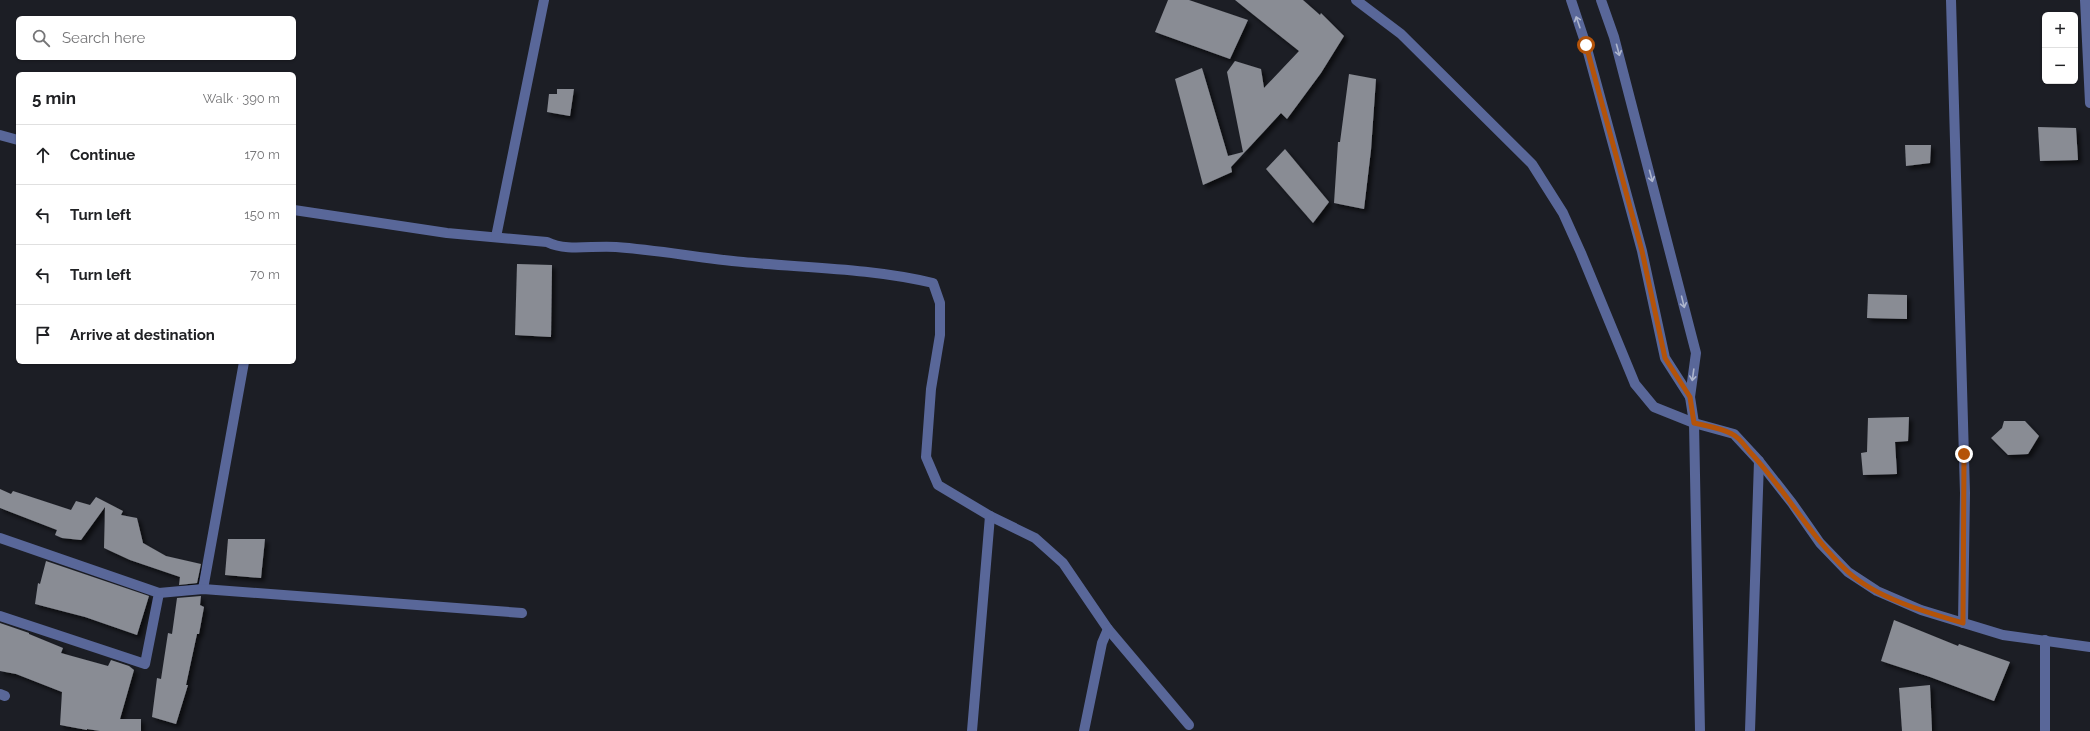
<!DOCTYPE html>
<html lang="en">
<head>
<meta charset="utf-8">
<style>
	body { margin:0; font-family:Raleway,sans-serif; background:#f2f2f2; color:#202124 }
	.controls { position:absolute; right:12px; top:12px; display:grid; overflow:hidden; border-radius:6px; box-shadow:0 1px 3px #0004 }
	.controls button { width:36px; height:36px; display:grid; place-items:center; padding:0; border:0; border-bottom:1px solid #e0e0e0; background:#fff; color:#202124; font:20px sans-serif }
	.stop { position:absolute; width:12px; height:12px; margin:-9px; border:3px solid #b45309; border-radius:50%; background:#fff }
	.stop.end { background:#b45309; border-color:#fff; box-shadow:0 1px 4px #0008 }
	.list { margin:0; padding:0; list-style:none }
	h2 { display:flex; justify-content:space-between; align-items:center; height:52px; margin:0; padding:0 16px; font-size:17px }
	h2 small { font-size:13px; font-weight:400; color:#757577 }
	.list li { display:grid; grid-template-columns:26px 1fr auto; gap:12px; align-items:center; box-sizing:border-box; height:60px; padding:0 16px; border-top:1px solid #e0e0e0 }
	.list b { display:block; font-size:15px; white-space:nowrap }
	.list em { font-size:13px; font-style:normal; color:#757577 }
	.icon { flex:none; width:22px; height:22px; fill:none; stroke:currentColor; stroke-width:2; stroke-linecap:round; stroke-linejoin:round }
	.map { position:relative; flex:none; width:2090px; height:731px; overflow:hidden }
	.search { position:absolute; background:#fff; box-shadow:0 1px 3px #0004; left:16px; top:16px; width:280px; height:44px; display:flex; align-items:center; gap:10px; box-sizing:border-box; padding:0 14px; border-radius:6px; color:#757577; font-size:15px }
	.panel { position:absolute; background:#fff; box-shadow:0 1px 3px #0004; left:16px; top:72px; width:280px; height:292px; border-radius:6px }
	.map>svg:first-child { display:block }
	.building { fill:#898c94; filter:url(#shadow) }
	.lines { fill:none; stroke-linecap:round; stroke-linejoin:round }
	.street { stroke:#596799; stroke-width:10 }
	.oneway { stroke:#adb5cd }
	.route { stroke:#b45309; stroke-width:5 }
</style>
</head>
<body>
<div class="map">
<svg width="2090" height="731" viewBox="0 0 2090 731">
	<defs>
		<filter id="shadow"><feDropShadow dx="3.5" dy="3.5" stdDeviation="2" flood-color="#0009"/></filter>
	</defs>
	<rect width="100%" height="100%" fill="#1c1e25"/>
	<g class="building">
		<polygon points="1168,0 1189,0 1248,20 1230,59 1155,32"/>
		<polygon points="1235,0 1303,0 1320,15 1321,13 1344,36 1321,73 1287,119 1281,113 1231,167 1232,172 1203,185 1175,79 1202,68 1228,156 1243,152 1227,72 1235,61 1261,69 1264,88 1299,51"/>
		<polygon points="1349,74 1376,79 1371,150 1364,209 1334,203 1338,142 1340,142"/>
		<polygon points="557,89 574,89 570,116 547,112 549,94 557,94"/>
		<polygon points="2038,127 2076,128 2078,160 2040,161"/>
		<polygon points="1905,145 1931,145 1930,163 1906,166"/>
		<polygon points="1285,149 1329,202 1313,223 1266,169"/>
		<polygon points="517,264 552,265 551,337 515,335"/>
		<polygon points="1868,294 1907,295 1907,319 1867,318"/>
		<polygon points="1909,417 1908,441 1895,442 1897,474 1863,475 1861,453 1867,452 1868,418"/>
		<polygon points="2004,421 2025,421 2039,436 2028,454 2008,455 1991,438 2002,428"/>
		<polygon points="0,489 11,494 13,491 71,510 76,501 90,505 96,497 123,511 121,515 137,518 143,543 166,556 201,564 197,583 179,585 180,577 130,560 104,548 105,507 81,540 62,538 55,535 57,530 0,508"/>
		<polygon points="228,539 265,539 261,578 225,575"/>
		<polygon points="46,561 149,596 137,635 85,617 35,604 38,583 40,584"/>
		<polygon points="201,596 200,605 204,607 199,634 197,634 186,685 188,685 176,724 152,717 157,678 161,679 168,633 172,634 177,598"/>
		<polygon points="1894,620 1958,646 1959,644 2010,662 1994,701 1930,677 1881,661"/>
		<polygon points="0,623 29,633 29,634 63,648 61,653 108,666 111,660 129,666 134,670 120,719 141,719 141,731 100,731 87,729 87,730 60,725 62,692 16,674 0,671"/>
		<polygon points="1930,685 1932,731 1902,731 1899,688"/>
	</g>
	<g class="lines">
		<g class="street">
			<polyline points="1356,0 1401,34 1532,164 1563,213 1581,253 1635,384 1654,407 1694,423 1734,434 1759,461 1792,503 1820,543 1848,572 1877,591 1921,610 2003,635 2090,647"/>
			<polyline points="1571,0 1586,45 1642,251 1665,358 1690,397"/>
			<polyline points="1601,0 1614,37 1696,353 1690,397 1694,423 1700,731"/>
			<polyline points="1951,0 1965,493 1963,623"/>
			<polyline points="2085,0 2090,103"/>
			<polyline points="0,135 18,140"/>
			<path d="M294 210 447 233 547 242C567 252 593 245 616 247 658 250 700 258 743 262 806 268 870 268 933 283L940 303V335L931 389 926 457 938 485 990 516 1035 538 1063 563 1108 629 1189 725"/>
			<polyline points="496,237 544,0"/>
			<polyline points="0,538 159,593 145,664 0,616"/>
			<polyline points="203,589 244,362"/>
			<polyline points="159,593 203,589 522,613"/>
			<polyline points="0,694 5,696"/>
			<polyline points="972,731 990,516"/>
			<polyline points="1084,731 1102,643 1108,629"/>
			<polyline points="1750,731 1759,461"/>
			<polyline points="2045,731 2045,640"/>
		</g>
	</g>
	<defs><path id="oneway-shaft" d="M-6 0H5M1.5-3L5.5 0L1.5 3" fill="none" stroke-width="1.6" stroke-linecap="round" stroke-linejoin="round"/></defs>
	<g class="oneway">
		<use href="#oneway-shaft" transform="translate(1578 22) rotate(-109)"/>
		<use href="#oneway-shaft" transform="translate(1618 50) rotate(75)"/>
		<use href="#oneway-shaft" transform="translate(1651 176) rotate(75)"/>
		<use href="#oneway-shaft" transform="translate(1683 302) rotate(76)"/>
		<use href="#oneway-shaft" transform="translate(1693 375) rotate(98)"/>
	</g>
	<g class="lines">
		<path class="route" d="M1586 45 1642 251 1665 358 1690 397 1694 423C1707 426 1721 428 1732 434 1739 437 1745 446 1749 451 1785 489 1809 535 1847 571 1876 598 1925 612 1963 623L1964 454"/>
	</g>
</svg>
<div class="controls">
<button>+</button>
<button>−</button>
</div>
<div class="stop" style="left:1586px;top:45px"></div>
<div class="stop end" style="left:1964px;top:454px"></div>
<div class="search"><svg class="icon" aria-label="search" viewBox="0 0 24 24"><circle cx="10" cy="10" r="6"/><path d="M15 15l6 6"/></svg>Search here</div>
<section class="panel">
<h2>5 min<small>Walk · 390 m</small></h2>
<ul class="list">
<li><svg class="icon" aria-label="ahead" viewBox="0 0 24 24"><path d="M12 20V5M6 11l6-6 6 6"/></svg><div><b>Continue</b></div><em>170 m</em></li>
<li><svg class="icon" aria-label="left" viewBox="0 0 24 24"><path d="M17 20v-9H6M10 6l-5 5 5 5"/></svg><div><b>Turn left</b></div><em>150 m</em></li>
<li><svg class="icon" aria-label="left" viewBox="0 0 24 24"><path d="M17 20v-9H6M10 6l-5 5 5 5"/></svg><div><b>Turn left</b></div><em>70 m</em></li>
<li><svg class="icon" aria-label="arrive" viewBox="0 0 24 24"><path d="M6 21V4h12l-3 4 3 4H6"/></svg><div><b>Arrive at destination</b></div></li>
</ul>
</section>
</div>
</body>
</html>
